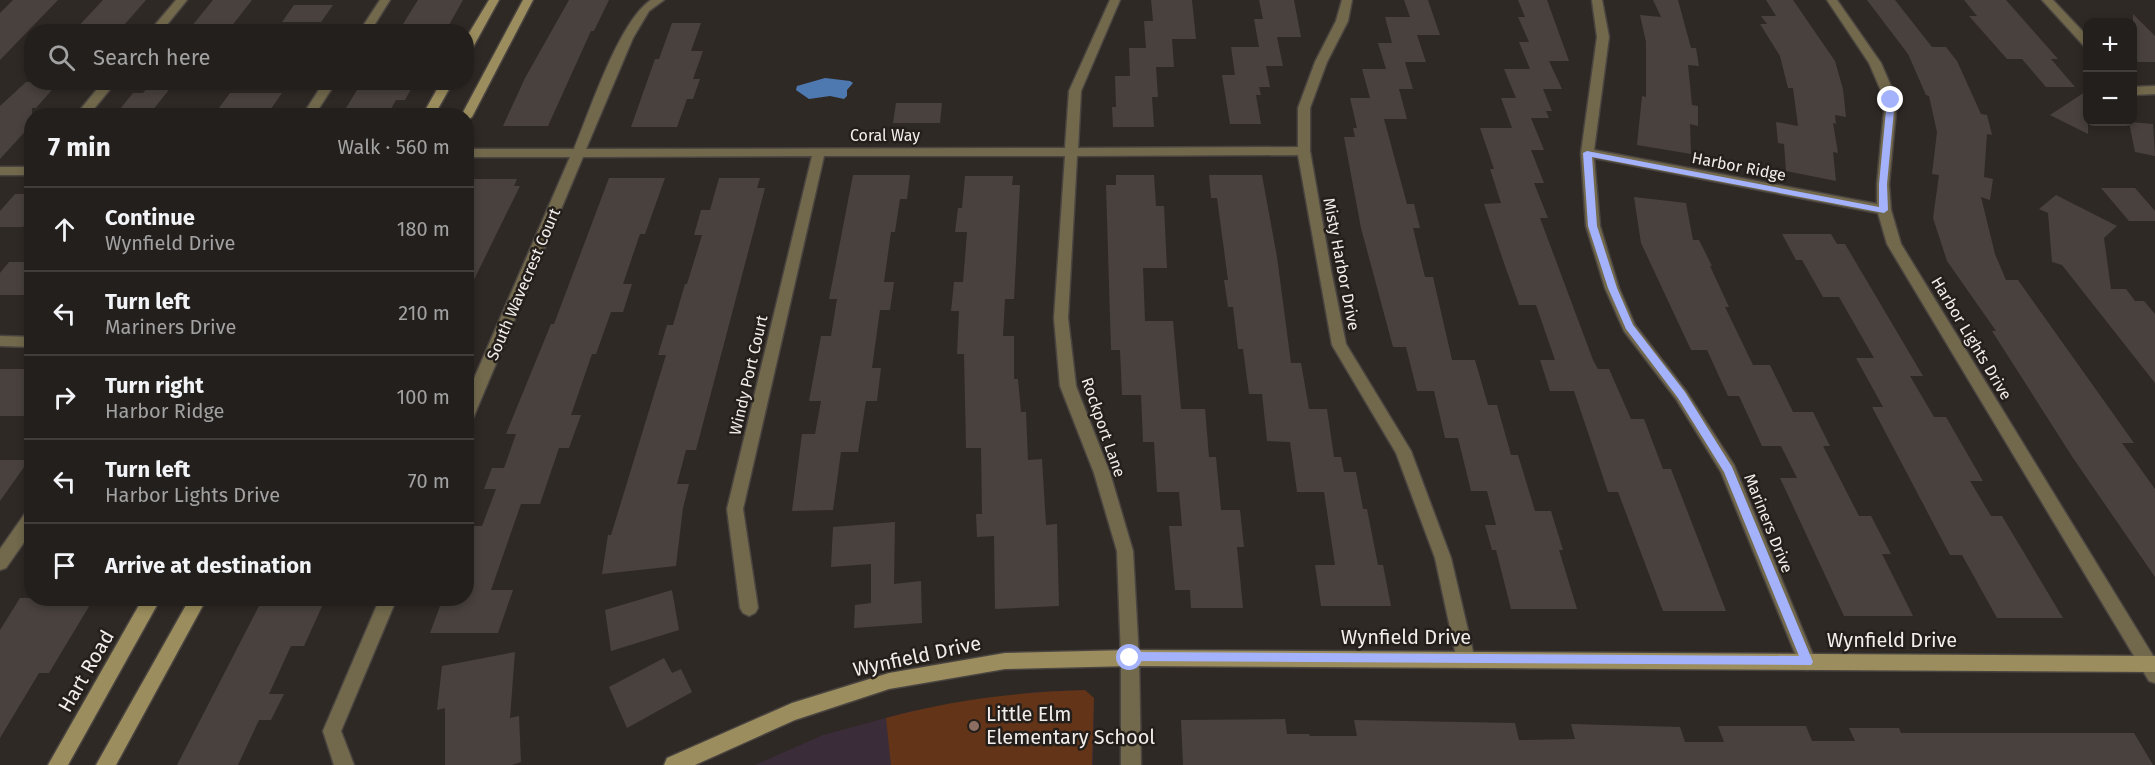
<!DOCTYPE html>
<html lang="en">
<head>
<meta charset="utf-8">
<style>
	body { margin:0; font-family:"Fira Sans",sans-serif; background:#2b2725; color:#f1f3f6 }
	.controls { position:absolute; right:18px; top:18px; display:grid; overflow:hidden; border-radius:12px; box-shadow:0 3px 9px #0003 }
	.controls button { width:54px; height:54px; display:grid; place-items:center; padding:0; border:0; border-bottom:2px solid #403d3b; background:#231f1c; color:#f1f3f6; font:30px sans-serif }
	.stop { position:absolute; width:18px; height:18px; margin:-14px; border:4px solid #a4b2fc; border-radius:50%; background:#fff }
	.stop.end { background:#a4b2fc; border-color:#fff; box-shadow:0 2px 6px #0008 }
	.list { margin:0; padding:0; list-style:none }
	h2 { display:flex; justify-content:space-between; align-items:center; height:78px; margin:0; padding:0 24px; font-size:26px }
	h2 small { font-size:20px; font-weight:400; color:#a3a2a3 }
	.list li { display:grid; grid-template-columns:39px 1fr auto; gap:18px; align-items:center; box-sizing:border-box; height:84px; padding:0 24px; border-top:2px solid #403d3b }
	.list b { display:block; font-size:22px; white-space:nowrap }
	.list p { margin:0; font-size:20px; white-space:nowrap; color:#a3a2a3 }
	.list em { font-size:20px; font-style:normal; color:#a3a2a3 }
	.icon { flex:none; width:33px; height:33px; fill:none; stroke:currentColor; stroke-width:2; stroke-linecap:round; stroke-linejoin:round }
	.map { position:relative; flex:none; width:2155px; height:765px; overflow:hidden }
	.search { position:absolute; background:#231f1c; box-shadow:0 3px 9px #0003; left:24px; top:24px; width:450px; height:66px; display:flex; align-items:center; gap:15px; box-sizing:border-box; padding:0 21px; border-radius:24px; color:#a3a2a3; font-size:22px }
	.panel { position:absolute; background:#231f1c; box-shadow:0 3px 9px #0003; left:24px; top:108px; width:450px; height:498px; border-radius:24px }
	.map>svg:first-child { display:block }
	.education { fill:#3b2c39 }
	.green { fill:#633417 }
	.water { fill:#4e78b0 }
	.building { fill:#48413d }
	.lines { fill:none; stroke-linecap:round; stroke-linejoin:round }
	.street-casing { stroke:#4a4441; stroke-width:3 }
	.secondary-casing { stroke:#4a4441; stroke-width:3 }
	.street { fill:#72694c; fill-rule:evenodd }
	.secondary { fill:#9b8d5d; fill-rule:evenodd }
	.route { fill:#a4b2fc }
	.education-dot { fill:#8d6e63; stroke:#251f1b; stroke-width:2 }
	.labels { text-anchor:middle; stroke-width:5; stroke-linejoin:round; paint-order:stroke }
	.street-label { font-size:16px; fill:#f1edea; stroke:#251f1b }
	.near-street-label { font-size:20px; fill:#f1edea; stroke:#251f1b }
	.near-poi-label { font-size:20px; fill:#f1edea; stroke:#251f1b; text-anchor:start }
</style>
</head>
<body>
<div class="map">
<svg width="2155" height="765" viewBox="0 0 2155 765">
	<rect width="100%" height="100%" fill="#2f2925"/>
	<polygon class="education" points="1085,690 1094,698 1093,765 755,765 823,735 912,711 1035,692"/>
	<path class="green" d="M1085 690 1094 698 1092 765H891L886 718C950 700 1019 692 1085 690Z"/>
	<polygon class="water" points="825,78 850,81 853,83 847,90 847,96 844,99 830,96 809,99 796,90 797,86"/>
	<g class="building">
		<polygon points="13,0 58,0 0,60 0,13"/>
		<polygon points="103,0 146,0 118,32 73,32"/>
		<polygon points="213,0 252,0 227,32 187,32"/>
		<polygon points="418,0 463,0 445,32 398,32"/>
		<polygon points="569,0 609,0 594,31 591,31 548,126 503,126 525,78"/>
		<polygon points="1151,0 1192,0 1196,39 1172,39 1174,67 1156,67 1158,97 1152,97 1154,127 1113,127 1112,107 1116,107 1115,76 1130,76 1129,48 1146,48 1144,21 1153,21"/>
		<polygon points="1259,0 1294,0 1301,37 1277,37 1283,66 1266,66 1270,87 1259,87 1261,95 1256,95 1261,124 1230,124 1222,75 1235,75 1231,47 1259,47 1254,19 1263,19"/>
		<polygon points="1404,0 1428,0 1440,35 1417,35 1426,62 1405,62 1413,89 1399,89 1407,119 1384,119 1407,204 1414,204 1420,228 1413,228 1425,277 1433,277 1452,360 1475,360 1488,405 1497,405 1511,455 1518,455 1535,511 1551,511 1563,550 1559,550 1577,609 1511,609 1496,550 1492,550 1485,525 1496,525 1487,491 1471,491 1458,438 1445,438 1434,391 1417,391 1406,347 1393,347 1361,228 1344,137 1355,137 1353,128 1357,128 1350,98 1370,98 1362,69 1386,69 1378,43 1392,43 1385,17 1410,17"/>
		<polygon points="1518,0 1547,0 1569,61 1549,61 1562,89 1543,89 1552,111 1546,111 1549,118 1531,118 1544,150 1531,150 1544,183 1534,183 1548,218 1540,218 1593,360 1598,369 1609,369 1631,419 1644,419 1663,469 1671,469 1726,611 1663,611 1618,492 1608,492 1574,391 1550,391 1540,360 1555,360 1536,305 1519,305 1505,266 1484,204 1501,203 1490,169 1494,169 1480,128 1512,128 1501,98 1516,98 1504,69 1530,69 1519,42 1529,42 1518,17 1525,17"/>
		<polygon points="1653,0 1678,0 1691,48 1696,48 1699,66 1688,65 1692,105 1698,106 1698,126 1690,124 1691,154 1637,145 1642,96 1646,97 1646,42 1640,15 1661,17"/>
		<polygon points="1766,0 1793,0 1835,61 1843,89 1846,117 1835,115 1836,124 1833,123 1838,153 1833,152 1836,181 1786,171 1784,144 1778,143 1776,122 1798,126 1793,88 1788,88 1780,56 1760,24 1767,24 1761,16 1776,16"/>
		<polygon points="1867,0 1895,0 1932,47 1946,47 1957,61 1981,114 1987,115 1992,135 1987,134 1984,177 1993,179 1990,200 1981,197 1995,254 2006,280 2018,280 2134,443 2122,443 2155,489 2155,577 2073,458 1992,331 1996,331 1947,261 1933,218 1939,175 1932,174 1937,132 1929,96 1926,95 1908,54"/>
		<polygon points="1964,0 2006,0 2058,59 2051,59 2075,87 2046,87 2022,59 2007,59 1969,16 1977,16"/>
		<polygon points="294,5 333,5 321,22 282,22"/>
		<polygon points="2133,14 2155,36 2155,62 2138,62 2133,56"/>
		<polygon points="672,23 701,23 691,51 703,51 693,79 700,79 693,99 687,99 677,127 631,127 655,59 659,59"/>
		<polygon points="26,82 59,82 36,108 32,108 32,124 0,159 0,106"/>
		<polygon points="152,82 175,82 149,115 115,115 133,93 143,93"/>
		<polygon points="362,82 415,82 405,100 396,100 387,116 341,116"/>
		<polygon points="2088,90 2088,134 2050,115"/>
		<polygon points="230,93 282,93 266,116 213,116"/>
		<polygon points="896,103 942,103 940,123 893,123"/>
		<polygon points="2129,122 2153,124 2155,156 2135,152"/>
		<polygon points="853,175 910,175 907,199 900,199 895,232 891,232 884,282 894,282 890,310 880,310 872,368 881,368 877,401 866,401 858,452 841,452 833,510 792,511 802,434 815,434 821,401 809,401 821,336 831,336 837,299 829,299"/>
		<polygon points="1116,175 1154,175 1156,206 1164,206 1167,268 1143,268 1145,321 1173,321 1181,409 1205,409 1209,457 1216,457 1221,510 1240,510 1244,547 1237,547 1243,608 1191,608 1190,590 1175,590 1169,526 1182,526 1179,492 1157,492 1154,442 1143,442 1141,395 1122,395 1120,350 1111,350 1106,185 1116,185"/>
		<polygon points="1209,175 1262,175 1277,257 1291,363 1301,363 1309,409 1327,409 1334,457 1341,457 1344,472 1356,472 1363,509 1367,509 1378,565 1383,565 1391,606 1321,606 1315,565 1335,565 1324,492 1297,492 1290,442 1267,441 1262,394 1249,394 1243,349 1238,349 1233,307 1228,307 1224,280 1228,280 1217,198 1211,198"/>
		<polygon points="965,176 1013,176 1012,185 1020,185 1014,299 1005,299 1003,336 1014,336 1014,379 1018,379 1021,412 1026,412 1028,460 1042,459 1046,525 1057,524 1059,606 995,609 994,536 977,537 976,514 982,514 981,448 966,448 964,354 957,354 959,311 951,311 954,282 963,282 967,232 955,232 958,208 962,208"/>
		<polygon points="609,178 665,178 645,234 640,234 623,284 632,284 623,312 611,312 596,354 592,354 571,415 581,415 569,448 559,448 540,504 521,504 491,590 513,590 498,633 430,633 443,598 466,598 466,537 471,526 482,526 496,489 484,489 492,468 504,468 516,434 506,434 551,324 554,324"/>
		<polygon points="719,178 760,178 757,188 765,188 696,450 686,450 677,484 689,484 683,508 676,566 602,574 608,535 611,535 666,355 658,355 667,325 673,325 685,284 687,284 702,235 694,235 701,210 710,210"/>
		<polygon points="466,179 517,179 514,186 520,186 466,296"/>
		<polygon points="2101,188 2135,188 2155,211 2155,221 2129,221"/>
		<polygon points="15,194 32,194 32,217 23,227 0,227 0,211"/>
		<polygon points="2056,195 2117,226 2104,238 2111,289 2126,289 2135,301 2144,301 2155,314 2155,383 2062,265 2052,262 2048,213 2039,209"/>
		<polygon points="1634,197 1686,203 1693,240 1699,240 1712,266 1710,266 1729,307 1725,307 1753,365 1770,365 1793,412 1813,412 1830,446 1823,446 1859,516 1871,516 1891,554 1882,554 1913,616 1844,616 1780,478 1797,478 1781,446 1762,446 1739,396 1728,396 1707,350 1691,350 1641,243"/>
		<polygon points="1782,234 1831,234 1837,244 1845,244 1923,376 1910,376 1934,417 1946,417 1983,481 1970,481 1991,516 2002,516 2063,618 1997,618 1962,555 1950,555 1872,407 1883,407 1856,358 1874,358 1839,297 1823,297 1802,260 1796,260"/>
		<polygon points="9,262 32,262 32,287 25,295 0,295 0,273"/>
		<rect x="0" y="369" width="32" height="47"/>
		<polygon points="0,460 29,460 0,501"/>
		<polygon points="895,522 894,584 921,581 922,623 854,628 855,605 871,603 871,564 831,567 833,527"/>
		<polygon points="672,590 679,630 611,651 605,610"/>
		<polygon points="20,598 94,598 49,673 39,673 0,738 0,630"/>
		<polygon points="261,602 324,602 304,646 291,646 269,694 284,694 271,720 259,720 238,765 177,765"/>
		<polygon points="515,652 510,718 519,716 521,762 512,765 445,765 445,708 437,710 442,666"/>
		<polygon points="664,658 672,673 681,669 692,692 627,728 609,687"/>
		<polygon points="1285,719 1287,734 1309,734 1310,736 1357,736 1354,720 1515,723 1519,740 1575,739 1571,724 1680,727 1685,742 1724,742 1718,726 1806,726 1812,741 1855,741 1849,728 1899,728 1901,733 2134,733 2153,765 1183,765 1181,720"/>
	</g>
	<g class="lines">
		<g class="street-casing">
			<g id="street">
				<polygon points="176,0 187,0 161,32 149,32"/>
				<polygon points="380,0 390,0 370,32 359,32"/>
				<path d="M651 0H664L649 11 633 38 586 149 1065 148 1069 91 1110 0H1120L1081 91 1078 148 1298 147V108L1315 62 1336 21 1342 0H1352L1348 21 1327 62 1310 108V151L1331 270 1346 344 1411 451 1451 558 1475 660 1472 666 1466 668 1460 666 1457 660 1435 558 1396 453 1332 345 1298 155 1077 156 1068 318 1076 386 1110 473 1133 551 1139 658 1141 765H1121V658L1117 551 1094 473 1060 386 1054 318 1065 156H824L743 509 758 608 755 613 749 616 743 613 740 608 727 509 812 156 583 157 474 416 471 420 466 422V397L570 157H466V149H574C590 111 619 21 651 0Z"/>
				<polygon points="1592,0 1602,0 1609,37 1594,150 1877,204 1877,184 1885,100 1869,63 1827,0 1837,0 1881,63 1897,100 1889,184 1891,210 1901,244 2155,659 2155,683 2149,681 1887,244 1878,213 1594,158 1600,226 1619,288 1635,325 1686,391 1734,465 1816,662 1813,668 1807,670 1801,668 1721,472 1676,399 1624,331 1605,288 1586,226 1581,153 1597,37"/>
				<polygon points="2042,0 2053,0 2088,37 2088,47 2084,46"/>
				<polygon points="103,82 116,82 88,116 75,116"/>
				<polygon points="324,82 336,82 314,116 302,116"/>
				<polygon points="2155,86 2155,94 2132,95 2132,87"/>
				<rect x="0" y="167" width="32" height="8"/>
				<polygon points="0,336 32,337 32,347 0,346"/>
				<polygon points="32,510 32,531 6,568 0,570 0,549 26,512"/>
				<polygon points="380,598 397,598 341,731 354,765 334,765 323,731"/>
			</g>
		</g>
		<g class="secondary-casing">
			<g id="secondary">
				<polygon points="489,0 499,0 472,49 466,52 466,38"/>
				<polygon points="523,0 533,0 472,117 466,121 466,116 461,116"/>
				<polygon points="441,82 453,82 434,116 422,116"/>
				<polygon points="143,598 161,598 68,765 48,765"/>
				<polygon points="190,598 207,598 116,765 96,765"/>
				<polygon points="1130,650 2155,656 2155,672 1130,666 1005,669 889,689 795,720 695,765 664,765 667,758 792,703 889,673 1005,653"/>
			</g>
		</g>
		<use href="#street" class="street"/>
		<use href="#secondary" class="secondary"/>
	</g>
	<polygon class="route" points="1891,98 1895,100 1887,184 1888,210 1884,213 1592,157 1597,226 1617,288 1633,325 1685,392 1732,467 1813,662 1811,665 1126,661 1126,654 1130,652 1799,656 1724,472 1678,398 1626,329 1608,288 1588,226 1583,153 1587,151 1879,207 1879,184 1887,100"/>
	<circle class="education-dot" cx="974" cy="726" r="6"/>
	<g class="labels">
		<g class="street-label">
			<text x="885" y="141">Coral Way</text>
			<text transform="translate(1739 166) rotate(11)" y="6">Harbor Ridge</text>
			<text transform="translate(1342 264) rotate(79)" y="6">Misty Harbor Drive</text>
			<text transform="translate(523 284) rotate(-67)" y="6">South Wavecrest Court</text>
			<text transform="translate(1972 338) rotate(59)" y="6">Harbor Lights Drive</text>
			<text transform="translate(748 375) rotate(-77)" y="6">Windy Port Court</text>
			<text transform="translate(1104 427) rotate(71)" y="6">Rockport Lane</text>
			<text transform="translate(1769 523) rotate(68)" y="6">Mariners Drive</text>
		</g>
		<g class="near-street-label">
			<text x="1406" y="644">Wynfield Drive</text>
			<text x="1892" y="647">Wynfield Drive</text>
			<text transform="translate(917 656) rotate(-12)" y="7">Wynfield Drive</text>
			<text transform="translate(86 671) rotate(-60)" y="7">Hart Road</text>
		</g>
		<g class="near-poi-label">
			<text x="986" y="721">Little Elm<tspan x="986" dy="23">Elementary School</tspan></text>
		</g>
	</g>
</svg>
<div class="controls">
<button>+</button>
<button>−</button>
</div>
<div class="stop" style="left:1130px;top:658px"></div>
<div class="stop end" style="left:1891px;top:100px"></div>
<div class="search"><svg class="icon" aria-label="search" viewBox="0 0 24 24"><circle cx="10" cy="10" r="6"/><path d="M15 15l6 6"/></svg>Search here</div>
<section class="panel">
<h2>7 min<small>Walk · 560 m</small></h2>
<ul class="list">
<li><svg class="icon" aria-label="ahead" viewBox="0 0 24 24"><path d="M12 20V5M6 11l6-6 6 6"/></svg><div><b>Continue</b><p>Wynfield Drive</p></div><em>180 m</em></li>
<li><svg class="icon" aria-label="left" viewBox="0 0 24 24"><path d="M17 20v-9H6M10 6l-5 5 5 5"/></svg><div><b>Turn left</b><p>Mariners Drive</p></div><em>210 m</em></li>
<li><svg class="icon" aria-label="right" viewBox="0 0 24 24"><path d="M7 20v-9h11M14 6l5 5-5 5"/></svg><div><b>Turn right</b><p>Harbor Ridge</p></div><em>100 m</em></li>
<li><svg class="icon" aria-label="left" viewBox="0 0 24 24"><path d="M17 20v-9H6M10 6l-5 5 5 5"/></svg><div><b>Turn left</b><p>Harbor Lights Drive</p></div><em>70 m</em></li>
<li><svg class="icon" aria-label="arrive" viewBox="0 0 24 24"><path d="M6 21V4h12l-3 4 3 4H6"/></svg><div><b>Arrive at destination</b></div></li>
</ul>
</section>
</div>
</body>
</html>
